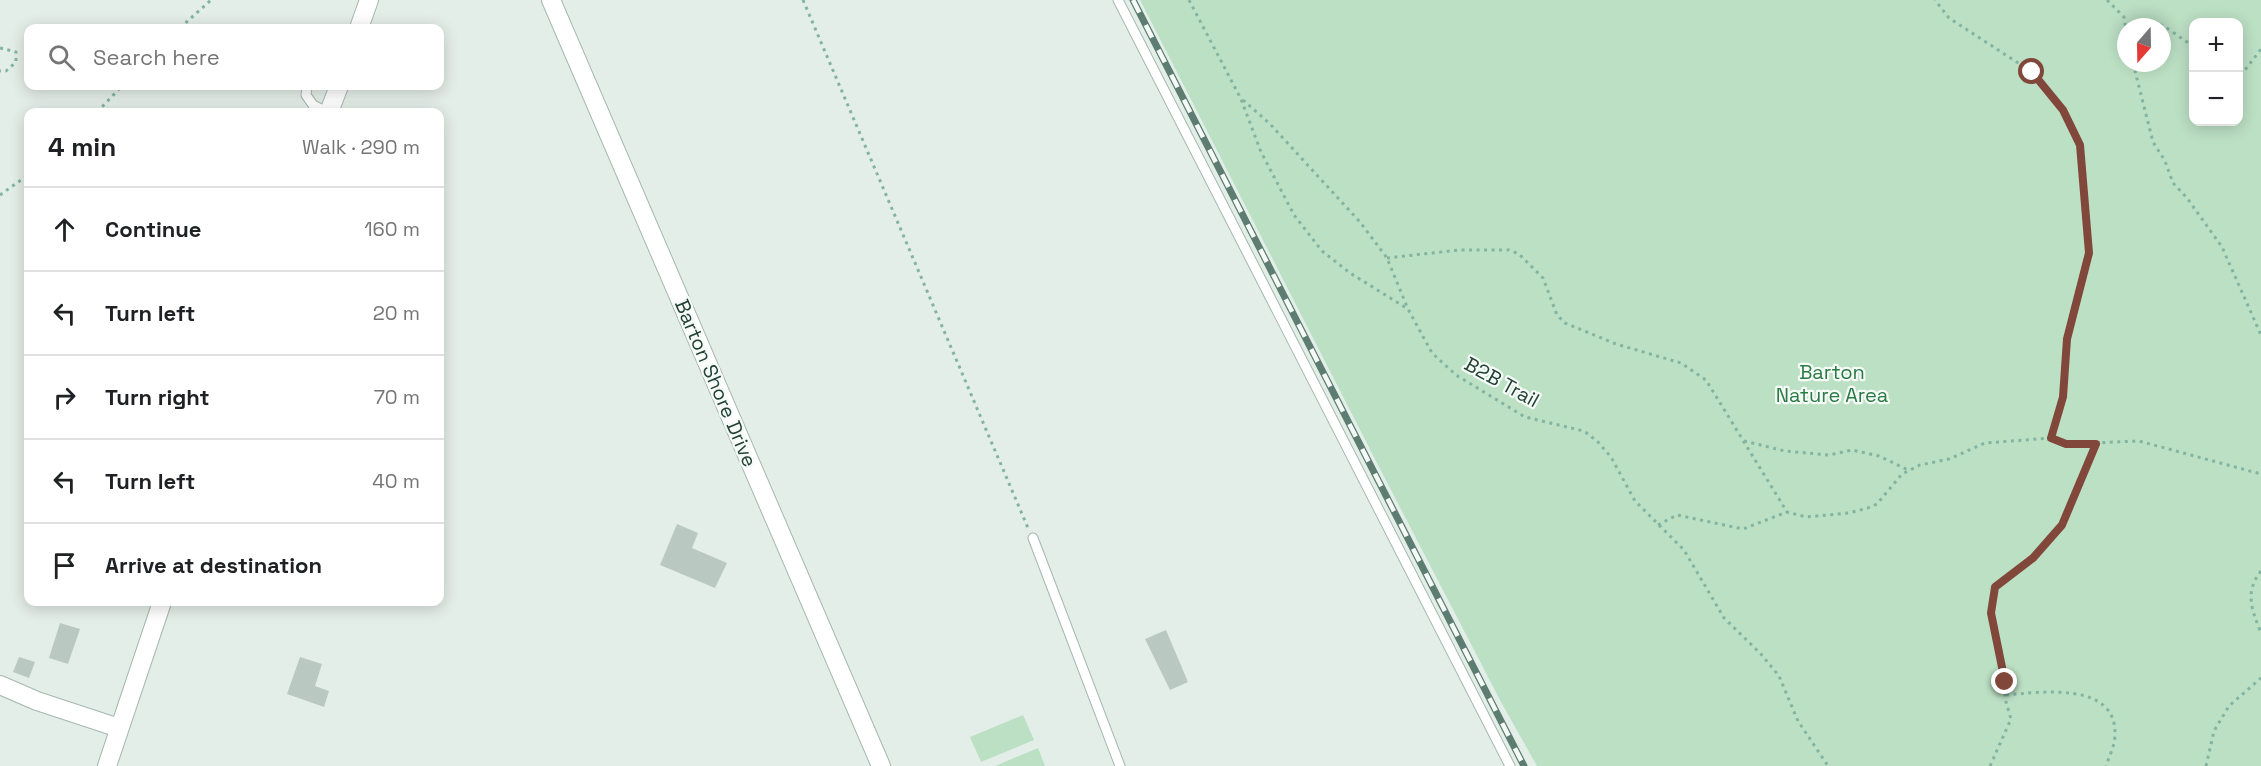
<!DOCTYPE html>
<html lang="en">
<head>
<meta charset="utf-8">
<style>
	body { margin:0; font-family:"Space Grotesk",sans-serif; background:#f6f6f6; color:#202124 }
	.controls { position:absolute; right:18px; top:18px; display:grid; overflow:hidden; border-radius:12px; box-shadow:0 3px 15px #0003 }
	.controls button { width:54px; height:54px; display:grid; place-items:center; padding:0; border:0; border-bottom:2px solid #e0e0e0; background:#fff; color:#202124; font:30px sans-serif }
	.compass { position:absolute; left:2117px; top:18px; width:54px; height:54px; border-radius:50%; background:#fff; box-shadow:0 3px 15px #0003; rotate:200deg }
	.stop { position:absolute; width:18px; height:18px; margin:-14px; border:4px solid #82473b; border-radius:50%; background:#fff }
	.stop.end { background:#82473b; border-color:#fff; box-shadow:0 2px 6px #0008 }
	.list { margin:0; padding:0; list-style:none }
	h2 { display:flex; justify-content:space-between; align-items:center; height:78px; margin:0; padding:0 24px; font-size:26px }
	h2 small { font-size:20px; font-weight:400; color:#757577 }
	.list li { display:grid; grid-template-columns:39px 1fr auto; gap:18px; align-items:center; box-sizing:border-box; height:84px; padding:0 24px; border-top:2px solid #e0e0e0 }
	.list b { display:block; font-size:22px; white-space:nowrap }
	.list em { font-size:20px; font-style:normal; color:#757577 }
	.icon { flex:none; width:33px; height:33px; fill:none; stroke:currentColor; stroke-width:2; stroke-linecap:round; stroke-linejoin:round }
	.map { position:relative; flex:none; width:2261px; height:766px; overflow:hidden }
	.search { position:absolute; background:#fff; box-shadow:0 3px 15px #0003; left:24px; top:24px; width:420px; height:66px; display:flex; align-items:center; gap:15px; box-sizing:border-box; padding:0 21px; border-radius:12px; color:#757577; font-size:22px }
	.panel { position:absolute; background:#fff; box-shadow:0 3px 15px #0003; left:24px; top:108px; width:420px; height:498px; border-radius:12px }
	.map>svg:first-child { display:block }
	.green { fill:#bce0c4; fill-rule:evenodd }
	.building { fill:#b9c9c2 }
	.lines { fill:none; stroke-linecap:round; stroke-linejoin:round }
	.service-casing { stroke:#a6b7b0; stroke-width:11 }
	.minor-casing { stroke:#a6b7b0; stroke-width:20 }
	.tertiary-casing { stroke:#a6b7b0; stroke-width:20 }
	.path { stroke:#83b4a1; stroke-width:3; stroke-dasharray:3 4.5; stroke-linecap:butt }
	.service { stroke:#fff; stroke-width:9 }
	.minor { stroke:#fff; stroke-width:18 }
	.tertiary { stroke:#fff; stroke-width:18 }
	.rail-casing { stroke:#5d7d72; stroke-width:7 }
	.rail { stroke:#f5faf7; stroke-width:4.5; stroke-dasharray:14; stroke-linecap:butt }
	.route { stroke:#82473b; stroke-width:8 }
	.labels { text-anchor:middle; stroke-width:4.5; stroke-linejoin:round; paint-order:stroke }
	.park-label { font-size:20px; fill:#297b44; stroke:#f5faf7 }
	.street-label { font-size:20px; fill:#224137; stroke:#f5faf7 }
</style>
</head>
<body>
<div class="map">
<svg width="2261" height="766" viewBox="0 0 2261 766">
	<rect width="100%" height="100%" fill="#e4eee9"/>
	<g class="green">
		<path d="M1140 0H2261V766H1537L1501 702 1378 465ZM2194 22H2238V122H2194ZM2126 27H2162V63H2126Z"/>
		<polygon points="1023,715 1034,740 981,762 970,737"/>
		<polygon points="1038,748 1045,766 995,766"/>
	</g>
	<g class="building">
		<polygon points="677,524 698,533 692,548 727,563 715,588 660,565"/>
		<polygon points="60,623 80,629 68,664 49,658"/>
		<polygon points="1166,630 1188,682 1170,690 1145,639"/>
		<polygon points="19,657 35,662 29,678 13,672"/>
		<polygon points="300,657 322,664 315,686 329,691 324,707 287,694"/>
	</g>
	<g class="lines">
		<g class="service-casing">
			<g id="service">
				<polyline points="1118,0 1510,766"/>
				<polyline points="307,86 306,95 313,105 327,112"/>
				<polyline points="1033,538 1120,766"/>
			</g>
		</g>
		<g class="minor-casing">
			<g id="minor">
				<polyline points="551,0 881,766"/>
				<polyline points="0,685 37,701 119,728"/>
			</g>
		</g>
		<g class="tertiary-casing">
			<g id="tertiary">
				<polyline points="359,28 369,0"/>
				<polyline points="329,112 339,86"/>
				<polyline points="107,766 162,602"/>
			</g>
		</g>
		<g class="path">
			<polyline points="803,0 1028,528"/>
			<polyline points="1189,0 1241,99 1261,152 1294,215 1322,251 1350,273 1408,309 1432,353 1456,375 1525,417 1584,431 1597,441 1611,457 1635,501 1684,550 1724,618 1760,653 1779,676 1798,721 1828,766"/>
			<polyline points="2107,0 2124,17 2126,31"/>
			<path d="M2138 27C2144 26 2151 24 2157 24 2165 24 2183 41 2194 46"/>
			<polyline points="180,28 211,0"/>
			<polyline points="0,48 16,52 16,62 6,71 0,71"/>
			<polyline points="2133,63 2153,142 2165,161 2173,183 2187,198 2222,247 2261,335"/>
			<polyline points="2238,70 2245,70 2261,49"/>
			<polyline points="1243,100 1270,124 1360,222 1387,258 1408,309"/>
			<polyline points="97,112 122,86"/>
			<polyline points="0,195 28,175"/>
			<polyline points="1387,258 1459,250 1509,250 1519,254 1543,278 1557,315 1565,323 1616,344 1681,363 1706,380 1787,512 1806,517 1849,513 1868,508 1877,504 1902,474 1920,465 1949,459 1985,443 2051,438 2063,397 2067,339 2089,253 2080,145 2063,110 2032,72 1949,18 1935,0"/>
			<polyline points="2051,438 2066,444 2139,441 2261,474"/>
			<polyline points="1744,441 1785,451 1829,455 1852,450 1879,456 1910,471"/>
			<polyline points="1658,525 1677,515 1743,529 1787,512"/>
			<path d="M2261 571C2244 593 2252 610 2261 633"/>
			<path d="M2006 695C2041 692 2117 681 2115 735 2115 745 2109 757 2106 766"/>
			<polyline points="1990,766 2011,719 2006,702 2001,660 1995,638 1991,613 1995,587 2033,558 2062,525 2096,444"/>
			<polyline points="2206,766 2214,731 2229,706 2261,678"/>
		</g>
		<use href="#service" class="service"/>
		<use href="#minor" class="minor"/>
		<use href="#tertiary" class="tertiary"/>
		<g class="rail-casing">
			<polyline id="rail" points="1133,0 1524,766"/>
		</g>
		<use href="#rail" class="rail"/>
	</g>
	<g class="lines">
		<polyline class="route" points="2005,682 1991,613 1995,587 2033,558 2062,525 2096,444 2066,444 2051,438 2063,397 2067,339 2089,253 2080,145 2063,110 2032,72"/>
	</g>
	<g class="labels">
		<g class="park-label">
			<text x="1832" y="379">Barton<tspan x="1832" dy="23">Nature Area</tspan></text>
		</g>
		<g class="street-label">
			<text transform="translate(1502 382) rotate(29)" y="7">B2B Trail</text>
			<text transform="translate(716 383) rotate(67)" y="7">Barton Shore Drive</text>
		</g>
	</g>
</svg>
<div class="controls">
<button>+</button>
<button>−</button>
</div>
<svg class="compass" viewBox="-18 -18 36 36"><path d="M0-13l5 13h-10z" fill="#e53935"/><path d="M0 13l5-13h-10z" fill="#757577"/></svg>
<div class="stop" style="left:2032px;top:72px"></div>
<div class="stop end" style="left:2005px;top:682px"></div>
<div class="search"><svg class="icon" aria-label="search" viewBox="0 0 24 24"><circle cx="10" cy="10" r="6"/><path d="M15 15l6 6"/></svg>Search here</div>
<section class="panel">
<h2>4 min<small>Walk · 290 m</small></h2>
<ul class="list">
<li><svg class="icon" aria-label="ahead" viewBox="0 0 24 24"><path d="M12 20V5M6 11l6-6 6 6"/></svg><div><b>Continue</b></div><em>160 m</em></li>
<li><svg class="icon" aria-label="left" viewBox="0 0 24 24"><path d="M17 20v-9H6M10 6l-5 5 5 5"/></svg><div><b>Turn left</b></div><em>20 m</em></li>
<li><svg class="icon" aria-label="right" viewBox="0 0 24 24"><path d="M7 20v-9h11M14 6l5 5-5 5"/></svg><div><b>Turn right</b></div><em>70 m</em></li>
<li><svg class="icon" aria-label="left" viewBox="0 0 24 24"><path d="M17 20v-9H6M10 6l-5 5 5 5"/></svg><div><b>Turn left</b></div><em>40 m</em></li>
<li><svg class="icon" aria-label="arrive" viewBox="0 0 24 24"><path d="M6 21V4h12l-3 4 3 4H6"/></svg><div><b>Arrive at destination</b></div></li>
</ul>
</section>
</div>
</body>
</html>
